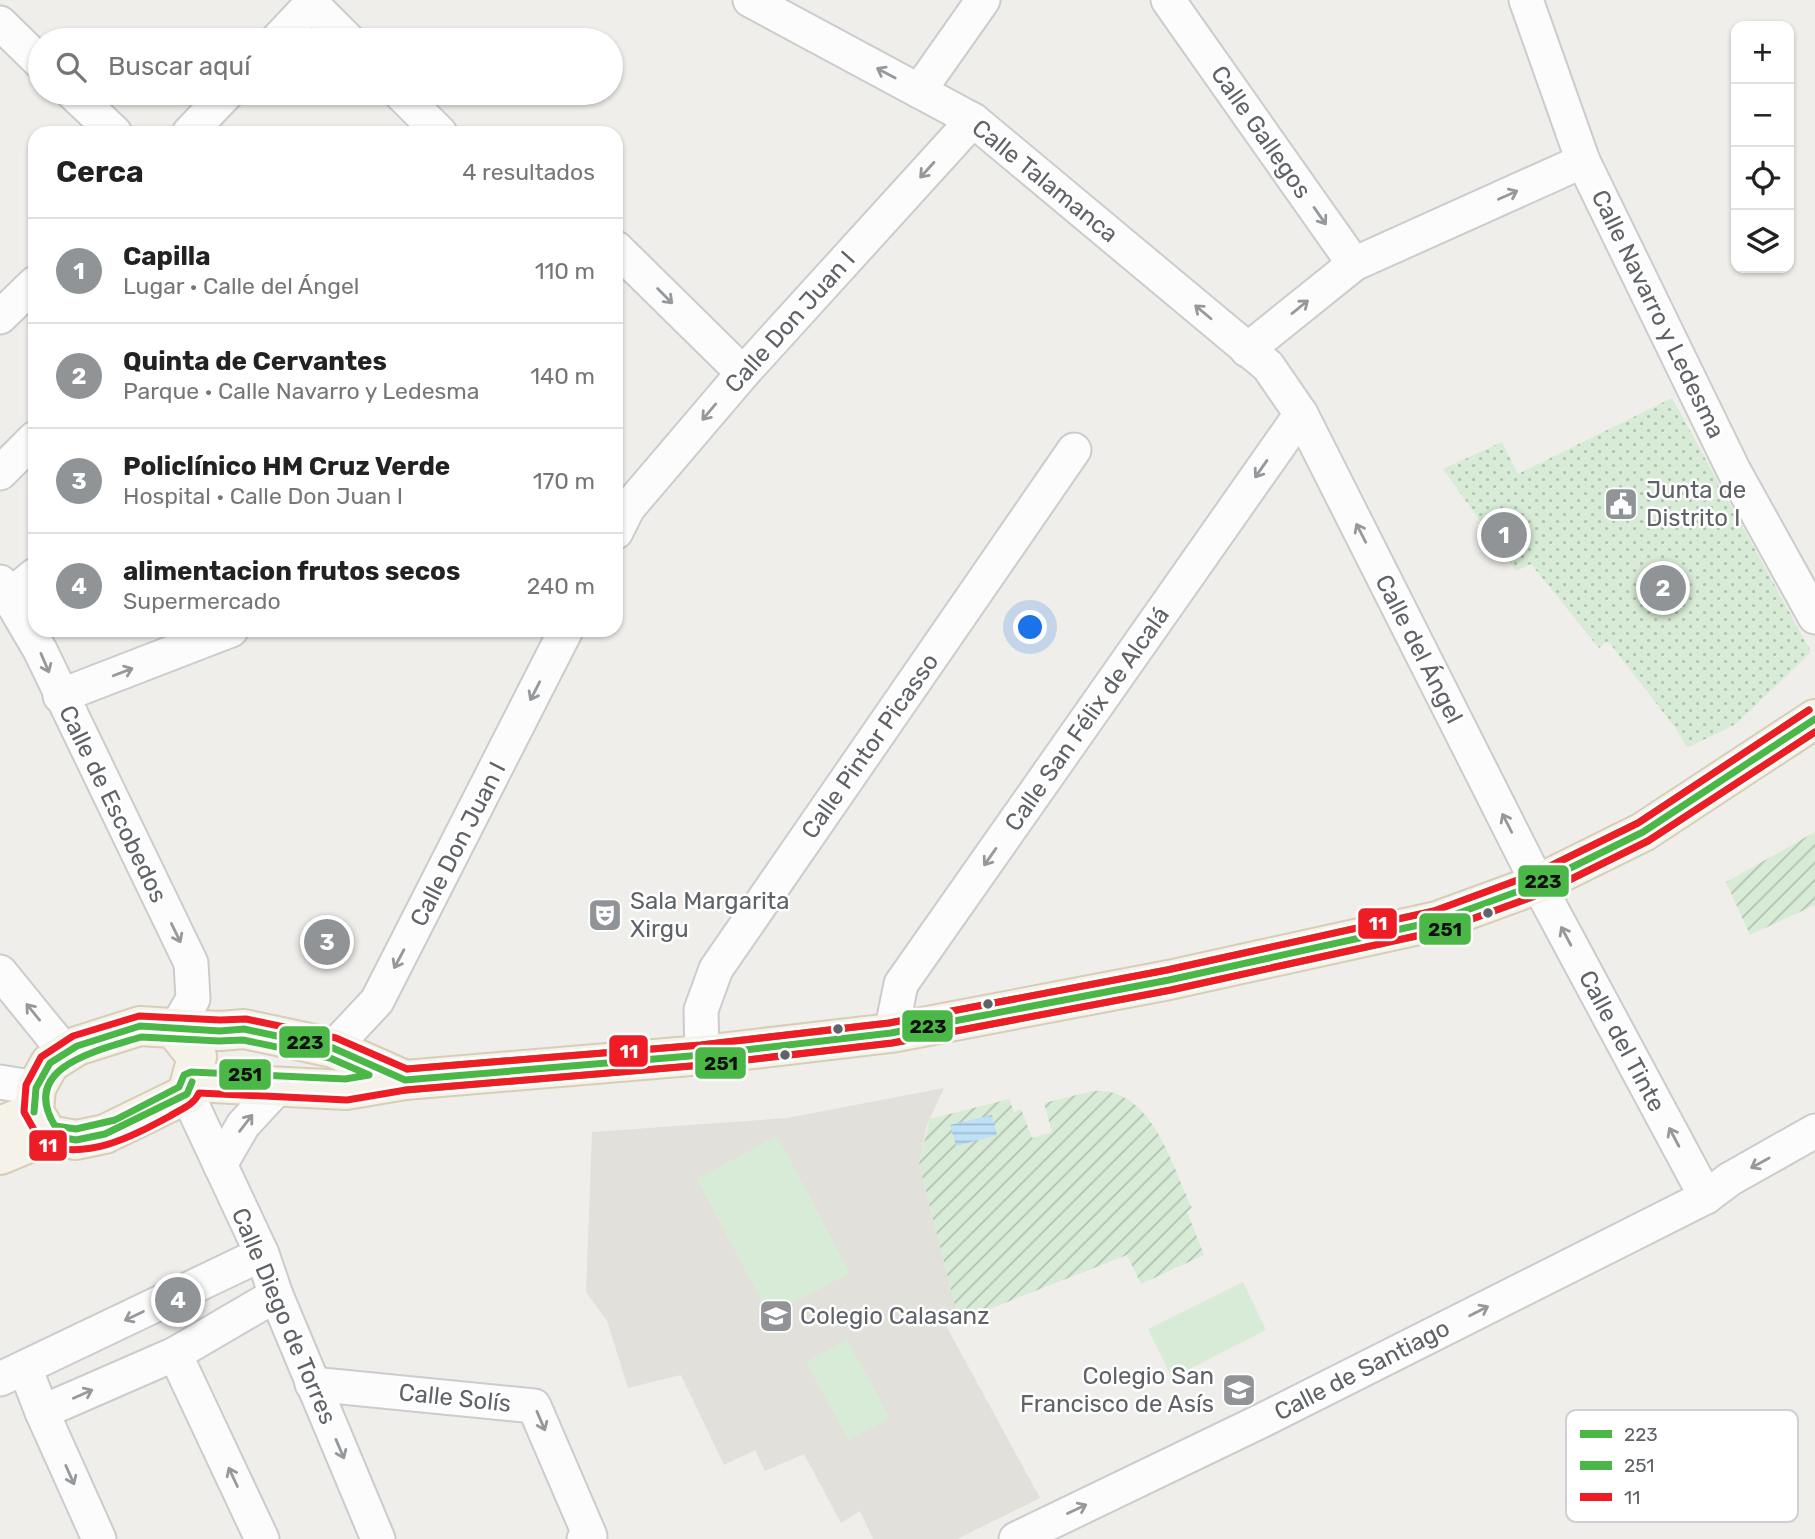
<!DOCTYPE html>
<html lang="es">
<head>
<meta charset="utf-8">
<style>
	body { margin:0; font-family:Rubik,sans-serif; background:#f2f2f2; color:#222 }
	.controls { position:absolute; right:21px; top:21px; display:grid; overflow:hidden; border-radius:14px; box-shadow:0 2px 5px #0004 }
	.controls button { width:63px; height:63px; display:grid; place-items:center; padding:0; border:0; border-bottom:2px solid #e0e0e0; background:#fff; color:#222; font:35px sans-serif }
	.you { position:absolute; left:1031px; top:628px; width:24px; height:24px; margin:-18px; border:5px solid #fff; border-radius:50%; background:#1a73e8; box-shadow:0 0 0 10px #1a73e833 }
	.badge { display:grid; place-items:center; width:46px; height:46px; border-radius:50%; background:#919496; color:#fff; font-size:23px; font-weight:700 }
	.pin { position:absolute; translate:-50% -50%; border:4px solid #fff; box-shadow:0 2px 7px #0006 }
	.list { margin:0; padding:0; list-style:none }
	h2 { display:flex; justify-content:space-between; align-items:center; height:91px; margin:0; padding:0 28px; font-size:30px }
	h2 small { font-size:23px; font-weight:400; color:#767676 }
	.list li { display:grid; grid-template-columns:46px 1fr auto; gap:21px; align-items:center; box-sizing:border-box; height:105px; padding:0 28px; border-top:2px solid #e0e0e0 }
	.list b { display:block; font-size:26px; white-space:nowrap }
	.list p { margin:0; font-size:23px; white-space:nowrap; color:#767676 }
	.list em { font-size:23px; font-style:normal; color:#767676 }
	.icon { flex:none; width:38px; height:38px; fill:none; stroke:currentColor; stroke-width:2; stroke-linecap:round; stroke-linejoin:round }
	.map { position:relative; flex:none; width:1815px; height:1539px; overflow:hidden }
	.search { position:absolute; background:#fff; box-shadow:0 2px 5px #0004; left:28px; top:28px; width:595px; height:77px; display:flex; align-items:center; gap:18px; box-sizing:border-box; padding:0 24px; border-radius:38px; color:#767676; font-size:26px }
	.panel { position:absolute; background:#fff; box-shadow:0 2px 5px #0004; left:28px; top:126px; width:595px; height:511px; border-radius:21px }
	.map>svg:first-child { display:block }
	.education { fill:#e2e0da }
	.park { fill:url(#park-dots) }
	.garden { fill:url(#garden-furrows) }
	.pitch { fill:#d8ebd6 }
	.water { fill:url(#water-rules) }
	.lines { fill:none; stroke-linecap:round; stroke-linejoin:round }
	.minor-casing { stroke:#cbcccc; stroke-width:37 }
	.major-casing { stroke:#d7ceb8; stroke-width:42 }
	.minor { stroke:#fdfcfc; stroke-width:33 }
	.major { stroke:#f4f2e9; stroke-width:38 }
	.bus-1-casing { stroke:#fff; stroke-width:12 }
	.bus-2-casing { stroke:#fff; stroke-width:12 }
	.bus-3-casing { stroke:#fff; stroke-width:12 }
	.bus-1 { stroke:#4ab747; stroke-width:7 }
	.bus-2 { stroke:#4ab747; stroke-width:7 }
	.bus-3 { stroke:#ee1c25; stroke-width:7 }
	.oneway { stroke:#96999c }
	.bus-dot { fill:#5f6368; stroke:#fff; stroke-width:2.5 }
	.labels { text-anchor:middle; stroke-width:5; stroke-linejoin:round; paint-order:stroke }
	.street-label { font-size:24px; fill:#5f6368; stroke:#fff }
	.poi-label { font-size:24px; fill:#5f6368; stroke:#fff; text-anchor:start }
	.key { fill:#fff; stroke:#cfd0d2; stroke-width:2 }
	.key-label { font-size:19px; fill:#5f6368 }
	.line-badge { stroke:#fff; stroke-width:2.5 }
	.badge-label { font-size:19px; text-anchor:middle; font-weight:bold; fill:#fff }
	.pale-badge-label { font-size:19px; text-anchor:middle; font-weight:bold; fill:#111 }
</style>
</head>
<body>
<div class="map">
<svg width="1815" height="1539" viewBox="0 0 1815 1539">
	<defs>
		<pattern id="park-dots" width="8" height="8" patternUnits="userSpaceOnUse" patternTransform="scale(1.75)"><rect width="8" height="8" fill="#d8ebd6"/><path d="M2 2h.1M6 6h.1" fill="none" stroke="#b2c2b1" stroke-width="1.8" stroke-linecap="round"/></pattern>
		<pattern id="garden-furrows" width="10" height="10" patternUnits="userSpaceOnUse" patternTransform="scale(1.75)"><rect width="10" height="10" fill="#d8ebd6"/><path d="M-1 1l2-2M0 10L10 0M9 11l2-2" fill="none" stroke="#b2c2b1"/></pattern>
		<pattern id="water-rules" width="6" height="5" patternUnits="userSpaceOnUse" patternTransform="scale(1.75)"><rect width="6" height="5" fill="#bfe0f9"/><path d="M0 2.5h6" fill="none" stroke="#9eb9cd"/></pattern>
	</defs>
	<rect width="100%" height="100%" fill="#efeeea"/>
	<polygon class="education" points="944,1088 927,1125 919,1164 957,1312 943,1320 1040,1498 957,1539 873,1539 860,1511 841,1523 804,1454 765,1471 755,1450 724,1465 681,1375 628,1388 607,1321 586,1292 592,1132 787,1118"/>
	<polygon class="park" points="1672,398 1811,652 1736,724 1687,748 1676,729 1608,641 1599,648 1531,564 1516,571 1443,469 1502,442 1518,474"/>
	<g class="garden">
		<polygon points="1815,832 1815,905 1750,935 1726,882"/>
		<path d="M1093 1091C1152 1087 1171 1164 1192 1208L1187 1212 1204 1255 1141 1284 1127 1255 959 1321 919 1164 930 1119 1009 1099 1014 1112 1021 1109 1032 1138 1052 1132 1044 1103Z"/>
	</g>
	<g class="pitch">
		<polygon points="777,1136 850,1273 769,1315 697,1179"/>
		<polygon points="1243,1282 1266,1330 1172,1378 1148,1329"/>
		<polygon points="847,1340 890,1418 848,1440 806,1362"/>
	</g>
	<polygon class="water" points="992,1115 997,1135 956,1146 950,1125"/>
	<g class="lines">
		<g class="minor-casing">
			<g id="minor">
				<polyline points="750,0 973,120 1268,366 1301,414 1538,884 1706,1197"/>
				<polyline points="1168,0 1354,264 1583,161"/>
				<polyline points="1526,0 1583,161 1734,471 1815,617"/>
				<polyline points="312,4 348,40"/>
				<polyline points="0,23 40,62"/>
				<polyline points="277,40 315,0"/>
				<polyline points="919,91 983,0"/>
				<polyline points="73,93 115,133"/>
				<polyline points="400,93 440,133"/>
				<polyline points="189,133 227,93"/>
				<polyline points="616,248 743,373"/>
				<polyline points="0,317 35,283"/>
				<polyline points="1247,350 1354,264"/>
				<polyline points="0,473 35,438"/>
				<polyline points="616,532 628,508 743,373 973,120"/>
				<polyline points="0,582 40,650 191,963 193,999 175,1030"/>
				<polyline points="8,597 35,575"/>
				<polyline points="60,696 231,630"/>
				<polyline points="0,972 66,1053"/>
				<polyline points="891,1033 901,984 1301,414"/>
				<polyline points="333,1048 377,1001 566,630"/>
				<polyline points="702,1055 701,1010 716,969 1074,450"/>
				<polyline points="0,1082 36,1088"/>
				<polyline points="187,1094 262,1254 276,1295 378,1539"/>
				<polyline points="220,1165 243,1125 279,1086"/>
				<polyline points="175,1354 262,1539"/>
				<polyline points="25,1368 42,1412 175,1354 276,1295"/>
				<polyline points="0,1379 262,1254"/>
				<polyline points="312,1384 534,1406 590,1536 584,1539"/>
				<polyline points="42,1412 99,1539"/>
				<polyline points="1016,1539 1263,1420 1706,1197 1730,1179 1815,1131"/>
			</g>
		</g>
		<g class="major-casing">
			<g id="major">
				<polyline points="175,1030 197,1057 187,1094 105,1134 76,1140 48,1135 34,1112 36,1088 50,1063 77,1046 140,1026 220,1031 244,1029 333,1048 405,1080"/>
				<polyline points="192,1082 346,1090 405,1080 702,1055 891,1033 1169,980 1437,921 1538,884 1643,832 1815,719"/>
				<polyline points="0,1126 34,1112"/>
				<polyline points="0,1155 48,1135"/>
			</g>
		</g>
		<use href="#minor" class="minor"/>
		<use href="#major" class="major"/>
		<g class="bus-1-casing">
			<g id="bus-1">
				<polyline points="34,1112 36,1088 50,1063 77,1046 140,1026 220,1031 244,1029 333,1048 405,1080 702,1055 891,1033 1169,980 1437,921 1538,884 1643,832 1815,719"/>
				<polyline points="48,1135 76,1140 105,1134 187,1094 192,1082"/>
			</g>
		</g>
		<g class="bus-2-casing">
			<g id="bus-2">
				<path d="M141 1037 219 1041 243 1040 330 1058 369 1075 345 1079 191 1072 184 1075 179 1087 115 1120 76 1129 55 1126C18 1066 100 1050 141 1037Z"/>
				<polyline points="407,1069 701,1045 889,1023 1167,970 1434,911 1534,874 1638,823 1809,710"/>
				<polyline points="406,1090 703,1065 893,1043 1171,990 1439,931 1543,893 1648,841 1815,732"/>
			</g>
		</g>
		<g class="bus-3-casing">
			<path id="bus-3" d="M1809 710 1638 823 1534 874 1434 911 1167 970 889 1023 701 1045 407 1069 336 1038 246 1019 220 1020 139 1016 73 1036 41 1057 26 1085 24 1112 42 1144C87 1161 131 1137 170 1116 181 1109 194 1105 199 1093L347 1100 406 1090 703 1065 892 1043 1171 990 1439 931 1543 893 1648 841 1815 732"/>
		</g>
		<use href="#bus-1" class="bus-1"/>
		<use href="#bus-2" class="bus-2"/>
		<use href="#bus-3" class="bus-3"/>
	</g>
	<defs><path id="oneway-shaft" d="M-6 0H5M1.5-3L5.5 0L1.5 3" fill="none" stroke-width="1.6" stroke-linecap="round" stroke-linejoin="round" transform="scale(1.75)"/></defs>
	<g class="oneway">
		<use href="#oneway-shaft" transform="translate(886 73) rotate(-152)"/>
		<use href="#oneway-shaft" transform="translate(927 170) rotate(132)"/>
		<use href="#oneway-shaft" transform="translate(1508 195) rotate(-24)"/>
		<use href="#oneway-shaft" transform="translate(1320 216) rotate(55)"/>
		<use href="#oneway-shaft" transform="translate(665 296) rotate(45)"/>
		<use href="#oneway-shaft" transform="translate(1300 307) rotate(-39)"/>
		<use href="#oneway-shaft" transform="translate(1203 312) rotate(-140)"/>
		<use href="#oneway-shaft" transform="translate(709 412) rotate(130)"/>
		<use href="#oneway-shaft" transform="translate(1261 469) rotate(125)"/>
		<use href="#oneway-shaft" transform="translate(1361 533) rotate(-117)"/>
		<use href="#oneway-shaft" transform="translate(45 663) rotate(67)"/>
		<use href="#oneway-shaft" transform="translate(123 672) rotate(-21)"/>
		<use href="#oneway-shaft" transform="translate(535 691) rotate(117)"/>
		<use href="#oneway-shaft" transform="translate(1507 823) rotate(-117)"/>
		<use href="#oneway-shaft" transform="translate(990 857) rotate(125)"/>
		<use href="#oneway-shaft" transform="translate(176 933) rotate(64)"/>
		<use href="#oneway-shaft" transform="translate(1566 936) rotate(-118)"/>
		<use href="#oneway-shaft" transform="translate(399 959) rotate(118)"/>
		<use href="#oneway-shaft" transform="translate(33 1012) rotate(-129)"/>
		<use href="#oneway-shaft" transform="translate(246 1123) rotate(-52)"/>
		<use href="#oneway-shaft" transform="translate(1674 1137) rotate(-118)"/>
		<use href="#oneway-shaft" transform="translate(1760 1163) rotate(151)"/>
		<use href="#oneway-shaft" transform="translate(1479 1311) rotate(-27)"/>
		<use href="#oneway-shaft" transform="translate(134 1316) rotate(154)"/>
		<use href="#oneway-shaft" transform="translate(83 1394) rotate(-24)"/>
		<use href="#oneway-shaft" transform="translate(541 1421) rotate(67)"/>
		<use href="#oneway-shaft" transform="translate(340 1449) rotate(67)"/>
		<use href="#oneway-shaft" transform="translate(70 1475) rotate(66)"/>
		<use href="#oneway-shaft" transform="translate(233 1477) rotate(-115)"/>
		<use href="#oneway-shaft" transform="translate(1077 1509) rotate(-25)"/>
	</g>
	<defs>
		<g id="civic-square" transform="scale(1.75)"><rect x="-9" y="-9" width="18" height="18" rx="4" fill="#919496" stroke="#fff"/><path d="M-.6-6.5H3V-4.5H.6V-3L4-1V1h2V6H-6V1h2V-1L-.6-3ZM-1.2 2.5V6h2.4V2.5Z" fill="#fff"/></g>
		<g id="theatre-square" transform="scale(1.75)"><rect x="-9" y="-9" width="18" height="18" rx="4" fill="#919496" stroke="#fff"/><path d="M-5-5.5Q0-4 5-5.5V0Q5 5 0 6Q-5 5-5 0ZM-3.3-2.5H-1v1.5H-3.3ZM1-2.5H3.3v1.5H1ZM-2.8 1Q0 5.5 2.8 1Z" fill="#fff"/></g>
		<g id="school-square" transform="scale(1.75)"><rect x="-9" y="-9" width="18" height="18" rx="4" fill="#919496" stroke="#fff"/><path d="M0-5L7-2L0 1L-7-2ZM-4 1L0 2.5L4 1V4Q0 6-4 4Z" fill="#fff"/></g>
	</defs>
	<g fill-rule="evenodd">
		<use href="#civic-square" x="1621" y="504"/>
		<use href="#theatre-square" x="605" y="915"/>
		<use href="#school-square" x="776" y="1316"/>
		<use href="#school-square" x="1239" y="1390"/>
	</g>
	<g class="bus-dot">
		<circle cx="1488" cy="913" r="6"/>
		<circle cx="988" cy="1004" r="6"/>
		<circle cx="838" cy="1029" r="6"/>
		<circle cx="785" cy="1055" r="6"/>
	</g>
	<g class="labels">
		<g class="street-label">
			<text transform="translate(1261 132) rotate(55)" y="8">Calle Gallegos</text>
			<text transform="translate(1045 181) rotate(39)" y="8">Calle Talamanca</text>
			<text transform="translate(1658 314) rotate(64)" y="8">Calle Navarro y Ledesma</text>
			<text transform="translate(790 322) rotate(-48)" y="8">Calle Don Juan I</text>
			<text transform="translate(1419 649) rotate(63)" y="8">Calle del Ángel</text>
			<text transform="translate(1087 719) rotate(-55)" y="8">Calle San Félix de Alcalá</text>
			<text transform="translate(870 746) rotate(-55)" y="8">Calle Pintor Picasso</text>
			<text transform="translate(113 804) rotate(64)" y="8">Calle de Escobedos</text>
			<text transform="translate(458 844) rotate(-63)" y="8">Calle Don Juan I</text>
			<text transform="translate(1622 1041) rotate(62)" y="8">Calle del Tinte</text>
			<text transform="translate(284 1316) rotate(67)" y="8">Calle Diego de Torres</text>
			<text transform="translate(1362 1370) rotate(-27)" y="8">Calle de Santiago</text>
			<text transform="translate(455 1398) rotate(6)" y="8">Calle Solís</text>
		</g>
		<g class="poi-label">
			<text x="1646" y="498">Junta de<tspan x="1646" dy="28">Distrito I</tspan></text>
			<text x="630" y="909">Sala Margarita<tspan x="630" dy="28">Xirgu</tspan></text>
			<text x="800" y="1324">Colegio Calasanz</text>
			<text x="1214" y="1384" text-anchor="end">Colegio San<tspan x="1214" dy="28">Francisco de Asís</tspan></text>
		</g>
	</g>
	<rect x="1566" y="1410" width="232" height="112" rx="10" class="key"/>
	<rect x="1580" y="1430" width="32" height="8" fill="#4ab747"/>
	<rect x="1580" y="1461" width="32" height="9" fill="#4ab747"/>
	<rect x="1580" y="1493" width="32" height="8" fill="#ee1c25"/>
	<g class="key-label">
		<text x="1624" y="1441">223</text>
		<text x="1624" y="1472">251</text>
		<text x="1624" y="1504">11</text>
	</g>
	<g class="line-badge">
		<rect x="1517" y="864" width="53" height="34" rx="7" fill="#4ab747"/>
		<rect x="1357" y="907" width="41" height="33" rx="7" fill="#ee1c25"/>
		<rect x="1418" y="912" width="54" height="34" rx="7" fill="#4ab747"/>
		<rect x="901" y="1009" width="53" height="34" rx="7" fill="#4ab747"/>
		<rect x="278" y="1025" width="53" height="34" rx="7" fill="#4ab747"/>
		<rect x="608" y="1034" width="41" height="34" rx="7" fill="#ee1c25"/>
		<rect x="694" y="1046" width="53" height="34" rx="7" fill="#4ab747"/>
		<rect x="218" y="1058" width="54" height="33" rx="7" fill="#4ab747"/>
		<rect x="28" y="1129" width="40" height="33" rx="7" fill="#ee1c25"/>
	</g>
	<g class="badge-label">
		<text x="1378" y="930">11</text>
		<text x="629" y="1058">11</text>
		<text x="48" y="1152">11</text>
	</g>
	<g class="pale-badge-label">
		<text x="1543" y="888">223</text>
		<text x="1445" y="936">251</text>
		<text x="928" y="1033">223</text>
		<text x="305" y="1049">223</text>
		<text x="721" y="1070">251</text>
		<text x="245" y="1081">251</text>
	</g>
</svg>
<div class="controls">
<button>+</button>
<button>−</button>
<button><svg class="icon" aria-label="locate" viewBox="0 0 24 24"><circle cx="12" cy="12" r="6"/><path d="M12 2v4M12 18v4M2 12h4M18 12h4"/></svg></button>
<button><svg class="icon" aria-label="layers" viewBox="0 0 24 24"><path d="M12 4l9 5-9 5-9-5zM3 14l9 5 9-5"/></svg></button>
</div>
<div class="you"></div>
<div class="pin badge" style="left:1504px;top:535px">1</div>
<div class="pin badge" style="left:1663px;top:588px">2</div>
<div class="pin badge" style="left:327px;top:942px">3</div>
<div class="pin badge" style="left:178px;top:1300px">4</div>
<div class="search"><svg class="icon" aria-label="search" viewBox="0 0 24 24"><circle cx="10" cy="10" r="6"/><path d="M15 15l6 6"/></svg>Buscar aquí</div>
<section class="panel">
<h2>Cerca<small>4 resultados</small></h2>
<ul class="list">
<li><span class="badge">1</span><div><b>Capilla</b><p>Lugar · Calle del Ángel</p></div><em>110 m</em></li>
<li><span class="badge">2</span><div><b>Quinta de Cervantes</b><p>Parque · Calle Navarro y Ledesma</p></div><em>140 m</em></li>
<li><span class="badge">3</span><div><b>Policlínico HM Cruz Verde</b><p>Hospital · Calle Don Juan I</p></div><em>170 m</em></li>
<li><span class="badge">4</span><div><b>alimentacion frutos secos</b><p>Supermercado</p></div><em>240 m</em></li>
</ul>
</section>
</div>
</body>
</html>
